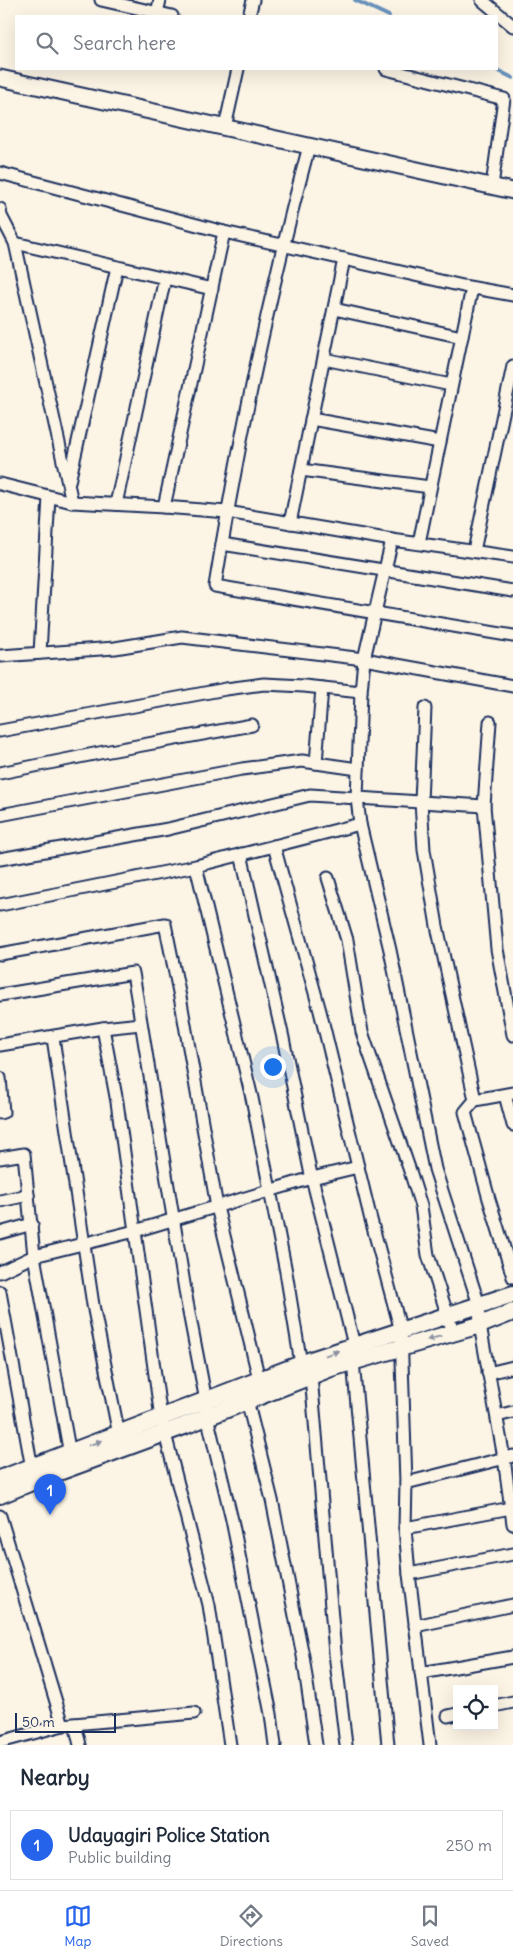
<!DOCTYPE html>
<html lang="en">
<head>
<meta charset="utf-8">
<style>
	body { margin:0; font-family:Delius,sans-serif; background:#f6f6f7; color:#1f2937 }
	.controls { position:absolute; right:15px; bottom:15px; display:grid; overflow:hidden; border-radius:0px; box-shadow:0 5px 20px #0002 }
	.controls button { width:45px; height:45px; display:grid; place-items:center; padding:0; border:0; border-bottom:1px solid #e0e1e3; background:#fff; color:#1f2937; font:25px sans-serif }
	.scale { position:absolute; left:15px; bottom:12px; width:101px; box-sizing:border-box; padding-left:5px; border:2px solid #1b2f5e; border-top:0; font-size:14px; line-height:18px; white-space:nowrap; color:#1b2f5e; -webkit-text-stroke:4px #fcf5e5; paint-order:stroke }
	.you { position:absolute; left:272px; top:1066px; width:18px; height:18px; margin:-12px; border:4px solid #fff; border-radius:50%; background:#1a73e8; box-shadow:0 0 0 8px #1a73e833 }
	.badge { display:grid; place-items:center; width:32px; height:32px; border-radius:50%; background:#2563eb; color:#fff; font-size:16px; font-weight:700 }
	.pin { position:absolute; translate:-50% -41px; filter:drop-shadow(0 1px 2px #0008) }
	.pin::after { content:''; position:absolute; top:26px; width:18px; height:15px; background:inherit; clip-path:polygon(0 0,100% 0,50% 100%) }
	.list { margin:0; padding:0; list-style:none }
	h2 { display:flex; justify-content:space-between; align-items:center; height:65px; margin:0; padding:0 20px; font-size:21px }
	h2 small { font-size:16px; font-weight:400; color:#747a83 }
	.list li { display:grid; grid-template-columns:32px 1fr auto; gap:15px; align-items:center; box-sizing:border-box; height:70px; margin:0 10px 10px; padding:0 10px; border:1px solid #e0e1e3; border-radius:0px }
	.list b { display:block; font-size:19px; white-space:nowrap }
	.list p { margin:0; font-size:16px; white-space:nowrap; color:#747a83 }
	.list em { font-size:16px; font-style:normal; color:#747a83 }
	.icon { flex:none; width:28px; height:28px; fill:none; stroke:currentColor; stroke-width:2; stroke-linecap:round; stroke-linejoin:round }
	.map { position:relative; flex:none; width:513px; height:1745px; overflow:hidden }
	.search { position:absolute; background:#fff; box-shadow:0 5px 20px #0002; left:15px; right:15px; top:15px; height:55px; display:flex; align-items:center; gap:12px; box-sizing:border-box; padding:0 18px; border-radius:0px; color:#747a83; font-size:19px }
	.sheet { height:145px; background:#fff }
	nav { display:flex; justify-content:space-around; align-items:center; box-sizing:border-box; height:70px; border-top:1px solid #e0e1e3; background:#fff; font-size:14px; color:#747a83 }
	nav a { display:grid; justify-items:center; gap:2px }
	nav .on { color:#2563eb }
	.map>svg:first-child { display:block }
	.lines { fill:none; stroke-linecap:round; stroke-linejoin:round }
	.stream { stroke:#6892bc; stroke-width:4 }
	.minor-casing { stroke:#1b2f5e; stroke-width:15 }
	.tertiary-casing { stroke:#1b2f5e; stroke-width:19 }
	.secondary-casing { stroke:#1b2f5e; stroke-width:20 }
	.minor { stroke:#fcf5e5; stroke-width:11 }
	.tertiary { stroke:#fcf5e5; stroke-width:15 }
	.secondary { stroke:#fcf5e5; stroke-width:16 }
	.oneway { fill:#8c92a2 }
</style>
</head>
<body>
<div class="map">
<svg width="513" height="1745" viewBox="0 0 513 1745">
	<rect width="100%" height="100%" fill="#fcf5e5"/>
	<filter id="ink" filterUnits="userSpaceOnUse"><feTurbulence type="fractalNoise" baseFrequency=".02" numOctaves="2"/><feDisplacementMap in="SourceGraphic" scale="10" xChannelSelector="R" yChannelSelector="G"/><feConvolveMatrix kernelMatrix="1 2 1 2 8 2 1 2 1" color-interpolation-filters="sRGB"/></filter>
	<g filter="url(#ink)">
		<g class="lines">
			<g class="stream">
				<polyline points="355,0 389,16"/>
				<polyline points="495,69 513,78"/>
			</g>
			<g class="minor-casing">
				<g id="minor">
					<polyline points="101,0 172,16"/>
					<polyline points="482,0 513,26"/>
					<polyline points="157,13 160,0"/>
					<polyline points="249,16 253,0"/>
					<polyline points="386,69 504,99 492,186"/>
					<polyline points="225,127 238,69"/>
					<path d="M309 146C270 290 239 438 215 586L513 636"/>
					<polyline points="0,173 224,232 463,286 513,295"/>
					<polyline points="0,209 1,216 15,243 72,502"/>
					<polyline points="15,243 212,289"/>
					<polyline points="334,309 462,337"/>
					<polyline points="324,359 451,385"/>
					<polyline points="311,419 440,442"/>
					<polyline points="301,470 430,487"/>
					<polyline points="69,482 117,267"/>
					<polyline points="0,484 72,502 164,507 227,512 392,540 513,557"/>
					<polyline points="116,504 165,278"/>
					<polyline points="164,507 224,232"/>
					<polyline points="290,523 344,259"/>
					<polyline points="392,540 364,659 361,692 357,798 360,824 390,950 435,1169 479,1305 480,1325 504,1458 513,1524"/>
					<polyline points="419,543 472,288"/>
					<polyline points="222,544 513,591"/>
					<polyline points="474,551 513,366"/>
					<polyline points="40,653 49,497"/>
					<polyline points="0,656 115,648 182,637 364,659 513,686"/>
					<polyline points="425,708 421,802 424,850 437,926 475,1100"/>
					<polyline points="490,722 484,806 497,949 513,1035"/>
					<polyline points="0,731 226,689 264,684 304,686 361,692"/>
					<polyline points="316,763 322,688"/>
					<polyline points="0,773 104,752 252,725"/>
					<polyline points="0,815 242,769 302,761 358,769"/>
					<polyline points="274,846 320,1011 370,1216 401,1331 406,1483 405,1528 409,1574 430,1745"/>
					<polyline points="241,854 283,1038 310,1170 354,1345"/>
					<polyline points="0,859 168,829 310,795 484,806"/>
					<polyline points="196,866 252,1098 286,1272 301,1364 311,1376 335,1653 346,1745"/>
					<polyline points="328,878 347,940 362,1032 410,1171 421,1206 428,1255 453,1332"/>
					<polyline points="0,905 196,866 360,824"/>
					<polyline points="0,954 165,924 181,1002 217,1207 261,1387"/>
					<polyline points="0,995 133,973 187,1302 206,1401 207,1416 232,1520 271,1714 275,1745"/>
					<polyline points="103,1028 117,1102 161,1418 209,1605 230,1745"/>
					<polyline points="53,1038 93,1305 120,1440"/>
					<polyline points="0,1045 103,1028 141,1024"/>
					<polyline points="0,1078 3,1112 0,1113"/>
					<polyline points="513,1093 475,1100 465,1112 489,1199 513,1277"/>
					<polyline points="505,1095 513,1125"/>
					<polyline points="0,1158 24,1154 34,1256 71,1460"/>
					<polyline points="0,1201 28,1195"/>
					<polyline points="0,1233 32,1224"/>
					<polyline points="0,1272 34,1256 135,1231 312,1178 358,1167"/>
					<polyline points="0,1292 33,1474"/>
					<polyline points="353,1361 388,1745"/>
					<polyline points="488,1373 513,1367"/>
					<polyline points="246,1396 272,1500 303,1656 316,1745"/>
					<polyline points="497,1416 513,1412"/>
					<polyline points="406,1483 513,1456"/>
					<polyline points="0,1516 63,1725"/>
					<polyline points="405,1528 511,1508"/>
					<polyline points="409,1574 513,1554"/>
					<polyline points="415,1626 513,1605"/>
					<polyline points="421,1673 513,1657"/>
					<polyline points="494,1706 513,1702"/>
					<polyline points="448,1716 457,1714"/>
					<polyline points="75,1724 80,1745"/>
					<polyline points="0,1742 63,1725 194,1713"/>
				</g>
			</g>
			<g class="tertiary-casing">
				<polyline id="tertiary" points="0,78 513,191"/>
			</g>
			<g class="secondary-casing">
				<g id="secondary">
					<polyline points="0,1479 314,1359 513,1294"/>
					<polyline points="0,1495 34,1481 184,1426 331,1368 480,1325 513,1312"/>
				</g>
			</g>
			<use href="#minor" class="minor"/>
			<use href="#tertiary" class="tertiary"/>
			<use href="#secondary" class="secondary"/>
		</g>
		<defs><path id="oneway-solid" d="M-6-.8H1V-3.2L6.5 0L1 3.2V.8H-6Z" transform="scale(1.25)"/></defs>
		<g class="oneway">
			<use href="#oneway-solid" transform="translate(434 1338) rotate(164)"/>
			<use href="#oneway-solid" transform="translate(332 1353) rotate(-20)"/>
			<use href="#oneway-solid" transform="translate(95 1443) rotate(-20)"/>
		</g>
	</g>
</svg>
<div class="controls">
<button><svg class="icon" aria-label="locate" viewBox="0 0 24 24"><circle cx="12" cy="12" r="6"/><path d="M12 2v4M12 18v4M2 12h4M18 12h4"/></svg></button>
</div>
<div class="scale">50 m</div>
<div class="you"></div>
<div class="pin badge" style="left:50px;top:1515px">1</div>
<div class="search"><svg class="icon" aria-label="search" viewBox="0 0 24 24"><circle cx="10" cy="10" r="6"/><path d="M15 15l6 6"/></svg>Search here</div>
</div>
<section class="sheet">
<h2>Nearby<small></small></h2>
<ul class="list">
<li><span class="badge">1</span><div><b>Udayagiri Police Station</b><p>Public building</p></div><em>250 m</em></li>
</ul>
</section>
<nav>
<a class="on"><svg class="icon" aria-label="map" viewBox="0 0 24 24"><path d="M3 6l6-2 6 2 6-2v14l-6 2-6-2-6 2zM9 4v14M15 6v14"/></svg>Map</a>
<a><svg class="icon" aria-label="directions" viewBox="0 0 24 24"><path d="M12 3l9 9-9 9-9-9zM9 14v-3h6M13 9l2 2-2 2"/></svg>Directions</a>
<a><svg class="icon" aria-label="saved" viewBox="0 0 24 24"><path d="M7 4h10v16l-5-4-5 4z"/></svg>Saved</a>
</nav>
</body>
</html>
